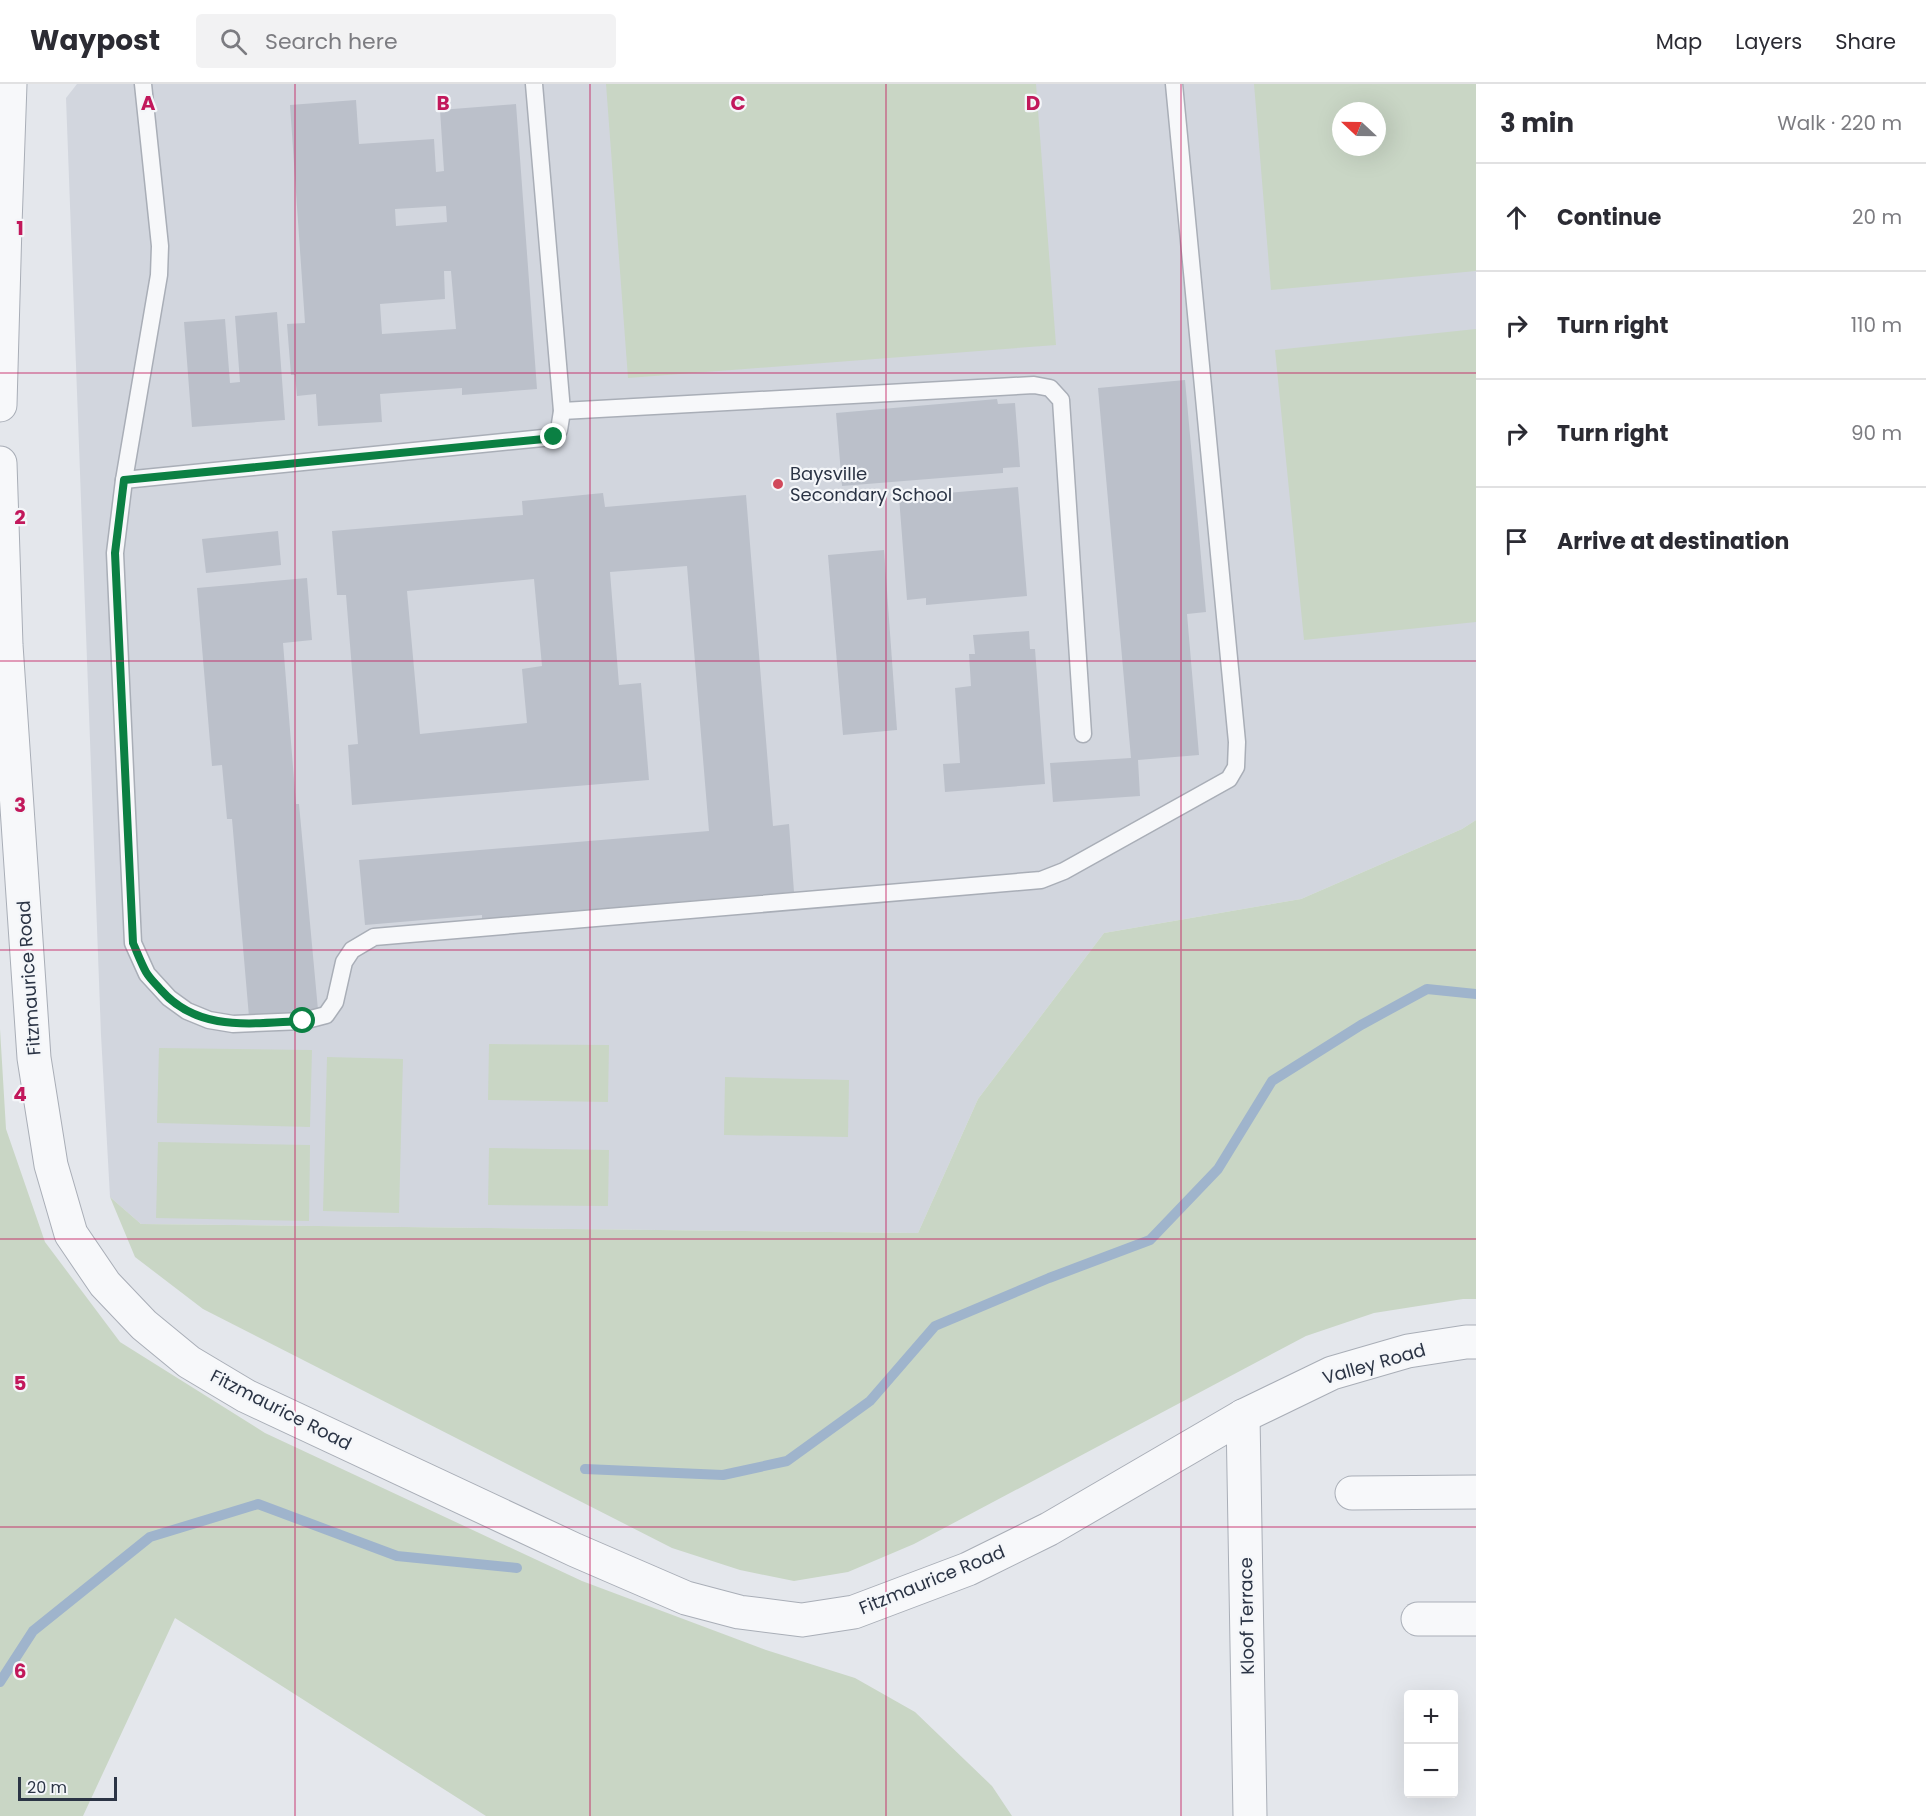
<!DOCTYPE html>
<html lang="en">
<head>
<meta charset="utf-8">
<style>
	body { margin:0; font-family:Poppins,sans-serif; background:#f2f2f3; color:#2b2b33 }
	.controls { position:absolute; right:18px; bottom:18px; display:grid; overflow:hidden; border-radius:6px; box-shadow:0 6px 24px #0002 }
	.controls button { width:54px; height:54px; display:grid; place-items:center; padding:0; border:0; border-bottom:2px solid #e1e1e2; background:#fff; color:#2b2b33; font:30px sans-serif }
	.compass { position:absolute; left:1332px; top:18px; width:54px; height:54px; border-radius:50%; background:#fff; box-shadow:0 6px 24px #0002; rotate:292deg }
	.scale { position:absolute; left:18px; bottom:15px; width:99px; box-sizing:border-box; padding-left:6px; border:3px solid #2b3445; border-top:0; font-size:16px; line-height:21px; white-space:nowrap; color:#2b3445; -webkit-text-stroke:4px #f4f6f9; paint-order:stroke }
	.stop { position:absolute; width:18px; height:18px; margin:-14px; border:4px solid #0b8043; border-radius:50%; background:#fff }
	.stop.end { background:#0b8043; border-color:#fff; box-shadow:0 2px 6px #0008 }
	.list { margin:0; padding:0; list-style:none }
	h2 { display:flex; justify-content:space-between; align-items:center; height:78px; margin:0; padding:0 24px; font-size:26px }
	h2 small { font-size:20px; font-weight:400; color:#7c7c81 }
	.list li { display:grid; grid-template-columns:39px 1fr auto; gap:18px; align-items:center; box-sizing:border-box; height:108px; padding:0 24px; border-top:2px solid #e1e1e2 }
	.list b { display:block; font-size:22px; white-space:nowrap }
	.list em { font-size:20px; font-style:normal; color:#7c7c81 }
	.icon { flex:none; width:33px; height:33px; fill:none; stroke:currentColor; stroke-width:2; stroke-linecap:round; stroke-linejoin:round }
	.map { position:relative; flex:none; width:1476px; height:1732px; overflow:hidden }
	header { display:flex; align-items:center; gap:36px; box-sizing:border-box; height:84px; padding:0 30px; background:#fff; border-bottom:2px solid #e1e1e2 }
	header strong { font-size:28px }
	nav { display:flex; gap:33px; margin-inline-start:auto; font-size:21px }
	.search { width:420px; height:54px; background:#f2f2f3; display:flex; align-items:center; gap:15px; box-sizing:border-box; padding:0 21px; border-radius:6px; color:#7c7c81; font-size:22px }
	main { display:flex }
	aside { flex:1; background:#fff }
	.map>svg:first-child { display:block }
	.built { fill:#d2d6de; fill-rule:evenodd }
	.green { fill:#c9d6c5; fill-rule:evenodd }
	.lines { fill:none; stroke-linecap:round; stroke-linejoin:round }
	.stream { stroke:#9fb4cc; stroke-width:10 }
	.building { fill:#bbc0ca; fill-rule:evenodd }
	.service-casing { stroke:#a9aeb7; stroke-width:19 }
	.minor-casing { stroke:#a9aeb7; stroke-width:35 }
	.tertiary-casing { stroke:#a9aeb7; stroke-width:35 }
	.service { stroke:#f7f8fa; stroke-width:16 }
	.minor { stroke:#f7f8fa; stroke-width:33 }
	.tertiary { stroke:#f7f8fa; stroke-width:33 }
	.route { stroke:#0b8043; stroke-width:8 }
	.grid { fill:none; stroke:#c2185b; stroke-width:1.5; stroke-opacity:0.55 }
	.poi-dot { fill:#d1495b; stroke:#f4f6f9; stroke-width:2 }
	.labels { text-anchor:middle; stroke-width:4.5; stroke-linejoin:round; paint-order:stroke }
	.poi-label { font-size:18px; fill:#2b3445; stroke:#f4f6f9; text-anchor:start }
	.street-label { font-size:18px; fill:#2b3445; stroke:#f4f6f9 }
	.grid-label { font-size:20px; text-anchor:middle; font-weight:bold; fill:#c2185b; stroke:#f4f6f9; stroke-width:4.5; stroke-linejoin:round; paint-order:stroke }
</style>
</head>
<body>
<header>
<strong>Waypost</strong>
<div class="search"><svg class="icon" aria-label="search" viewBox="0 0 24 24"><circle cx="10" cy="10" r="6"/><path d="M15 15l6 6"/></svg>Search here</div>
<nav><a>Map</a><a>Layers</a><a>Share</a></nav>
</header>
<main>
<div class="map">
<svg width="1476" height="1732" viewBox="0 0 1476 1732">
	<rect width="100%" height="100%" fill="#e4e7ec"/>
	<path class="built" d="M77 0H1476V736L1462 745 1301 815 1104 849 978 1015 918 1149 141 1140 110 1113 101 951 66 14ZM1341 27H1377V63H1341Z"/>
	<g class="green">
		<polygon points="606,0 1036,0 1056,261 628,294"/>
		<path d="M1254 0H1476V187L1271 206ZM1341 27H1377V63H1341Z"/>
		<polygon points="1476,245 1476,538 1304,556 1275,266"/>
		<polygon points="1476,736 1476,1215 1463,1215 1374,1229 1306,1252 914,1460 848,1488 794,1497 740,1486 672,1464 203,1225 135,1173 110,1113 141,1140 918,1149 978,1015 1104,849 1301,815 1462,745"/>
		<polygon points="0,945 6,1045 45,1158 120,1258 265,1349 582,1497 766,1566 855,1594 915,1628 992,1702 1012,1732 486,1732 175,1534 83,1732 0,1732"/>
		<polygon points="489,960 609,961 608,1018 488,1016"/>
		<polygon points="159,964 312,966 310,1043 157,1039"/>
		<polygon points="327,973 403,975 399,1129 323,1127"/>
		<polygon points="725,993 849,996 848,1053 724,1051"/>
		<polygon points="158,1058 310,1061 309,1137 156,1134"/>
		<polygon points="489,1064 609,1066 608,1122 488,1121"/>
	</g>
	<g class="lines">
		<g class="stream">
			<polyline points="585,1385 723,1391 787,1377 870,1317 935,1242 1049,1194 1150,1156 1218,1085 1272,997 1361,941 1427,905 1476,910"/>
			<polyline points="0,1598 33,1547 150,1453 258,1420 397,1472 517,1484"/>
		</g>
	</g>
	<g class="building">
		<path d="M356 16 359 60 434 55 436 88 444 87 440 26 516 20 537 305 462 311V304L380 310 382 338 318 342 316 310 297 312 295 291H291L287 240 305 239 290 21ZM446 122 447 138 396 142 395 125ZM444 187H451L456 245 382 250 380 220 445 215Z"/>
		<polygon points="277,228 285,336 192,343 184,238 225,235 230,299 240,298 235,232"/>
		<polygon points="1185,296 1206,528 1187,530 1199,671 1138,676 1140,712 1053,718 1050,679 1131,674 1098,304"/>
		<polygon points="997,315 998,320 1015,319 1020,383 1003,384 1003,389 842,402 836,329"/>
		<polygon points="1018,403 1027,512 926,521 926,514 907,516 899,413"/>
		<path d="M603 409 605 423 746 411 773 742 789 740 794 808 482 835V831L365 841 359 776 709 747 687 482 610 488 619 601 641 599 649 696 352 721 348 661 358 660 346 511H337L332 447 523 431 522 417ZM534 495 542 582 522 585 527 639 420 650 407 507Z"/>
		<polygon points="278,447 281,481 206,489 202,455"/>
		<polygon points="884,466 897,646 843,651 828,471"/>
		<polygon points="307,494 312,556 283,559 296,720 299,720 318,926 249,933 232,735 227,735 222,681 212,682 197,504"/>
		<polygon points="1029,547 1030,565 1035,565 1045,700 945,708 943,680 960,679 955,604 971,602 969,570 975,570 973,551"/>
	</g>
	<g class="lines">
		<g class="service-casing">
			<g id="service">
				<polyline points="143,0 160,162 159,191 124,396 115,469 133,859 147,890 169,914 187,927 209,936 233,940 303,937 326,931 335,918 344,878 352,866 374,853 1041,796 1064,787 1229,695 1236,683 1237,658 1174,0"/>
				<polyline points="562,327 1034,301 1050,304 1061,316 1083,650"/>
				<polyline points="124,396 553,353 559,346 562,327 534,0"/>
			</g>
		</g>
		<g class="minor-casing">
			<g id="minor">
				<polyline points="0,321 5,141"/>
				<polyline points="0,379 6,561 34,974 51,1081 71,1150 105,1200 144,1241 189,1278 246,1312 575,1466 686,1514 739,1528 802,1536 854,1528 968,1485 1049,1445 1243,1332 1332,1289 1408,1267 1466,1258 1476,1258"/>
				<polyline points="1243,1332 1250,1732"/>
				<polyline points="1352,1409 1476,1408"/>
				<polyline points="1418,1535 1476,1535"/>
			</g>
		</g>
		<g class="tertiary-casing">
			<polyline id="tertiary" points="0,140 5,141 10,0"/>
		</g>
		<use href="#service" class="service"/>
		<use href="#minor" class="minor"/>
		<use href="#tertiary" class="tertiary"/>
	</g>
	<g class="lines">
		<path class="route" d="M303 937C252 939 199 949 161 906 156 900 150 895 146 888 141 879 137 868 133 859L115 469 124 396 544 355 554 353"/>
	</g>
	<path class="grid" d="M295 0V1732M590 0V1732M886 0V1732M1181 0V1732M0 289H1476M0 577H1476M0 866H1476M0 1155H1476M0 1443H1476"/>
	<circle class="poi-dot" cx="778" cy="400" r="6"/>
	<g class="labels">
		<g class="poi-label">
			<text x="790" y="396">Baysville<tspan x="790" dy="21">Secondary School</tspan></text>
		</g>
		<g class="street-label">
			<text transform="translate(29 894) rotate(-94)" y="6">Fitzmaurice Road</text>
			<text transform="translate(1374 1280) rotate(-16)" y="6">Valley Road</text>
			<text transform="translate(281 1326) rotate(27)" y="6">Fitzmaurice Road</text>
			<text transform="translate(932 1496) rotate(-22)" y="6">Fitzmaurice Road</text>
			<text transform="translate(1247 1532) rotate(-91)" y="6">Kloof Terrace</text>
		</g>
	</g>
	<g class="grid-label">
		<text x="148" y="26">A</text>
		<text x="443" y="26">B</text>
		<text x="738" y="26">C</text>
		<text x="1033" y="26">D</text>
		<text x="20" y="151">1</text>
		<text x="20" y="440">2</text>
		<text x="20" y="728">3</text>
		<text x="20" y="1017">4</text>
		<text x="20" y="1306">5</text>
		<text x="20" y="1594">6</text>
	</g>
</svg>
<div class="controls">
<button>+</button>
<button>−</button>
</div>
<svg class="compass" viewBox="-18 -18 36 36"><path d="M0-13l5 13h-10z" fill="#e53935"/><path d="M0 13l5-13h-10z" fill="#7c7c81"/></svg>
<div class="scale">20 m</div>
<div class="stop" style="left:303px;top:937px"></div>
<div class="stop end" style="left:554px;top:353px"></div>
</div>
<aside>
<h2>3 min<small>Walk · 220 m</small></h2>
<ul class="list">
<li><svg class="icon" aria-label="ahead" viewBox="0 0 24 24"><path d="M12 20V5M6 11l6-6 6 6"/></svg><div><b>Continue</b></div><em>20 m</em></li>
<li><svg class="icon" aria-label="right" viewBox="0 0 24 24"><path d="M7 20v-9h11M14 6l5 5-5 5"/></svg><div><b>Turn right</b></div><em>110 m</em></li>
<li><svg class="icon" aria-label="right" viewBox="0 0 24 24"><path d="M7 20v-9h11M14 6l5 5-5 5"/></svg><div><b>Turn right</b></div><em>90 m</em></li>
<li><svg class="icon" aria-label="arrive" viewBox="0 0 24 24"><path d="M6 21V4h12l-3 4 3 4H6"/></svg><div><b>Arrive at destination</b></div></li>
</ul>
</aside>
</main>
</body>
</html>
